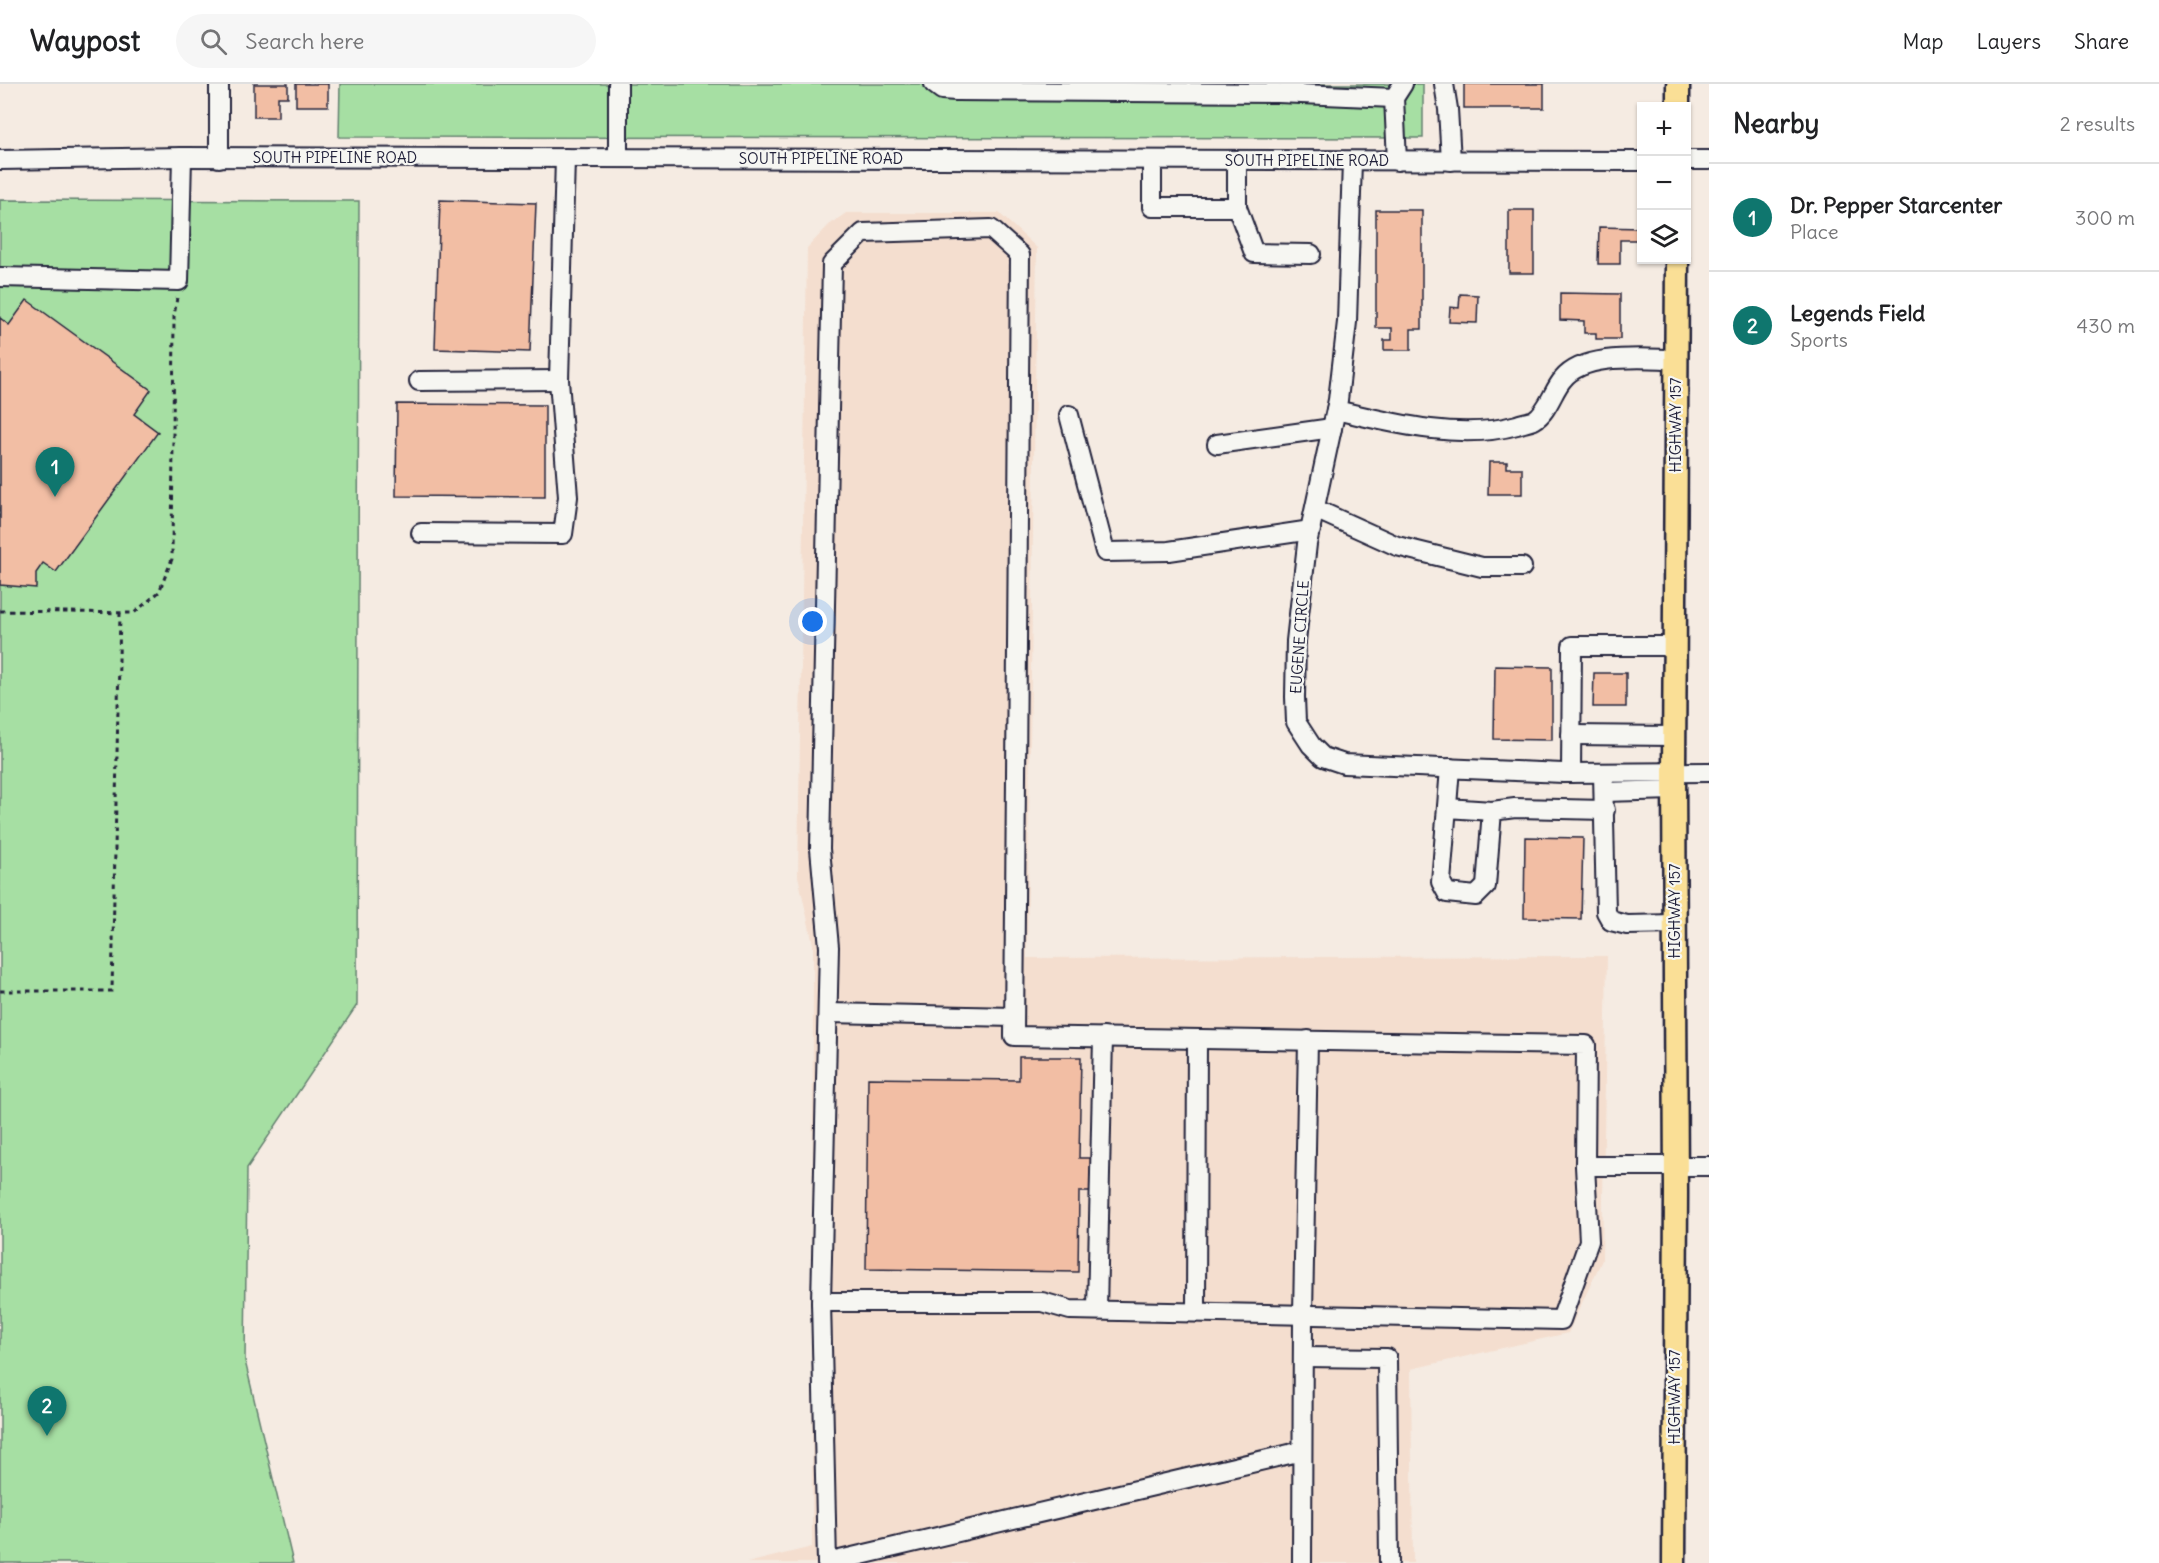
<!DOCTYPE html>
<html lang="en">
<head>
<meta charset="utf-8">
<style>
	body { margin:0; font-family:Delius,sans-serif; background:#f6f6f6; color:#202124 }
	.controls { position:absolute; right:18px; top:18px; display:grid; overflow:hidden; border-radius:0px; box-shadow:0 2px 4px #0004 }
	.controls button { width:54px; height:54px; display:grid; place-items:center; padding:0; border:0; border-bottom:2px solid #e0e0e0; background:#fff; color:#202124; font:30px sans-serif }
	.you { position:absolute; left:813px; top:538px; width:21px; height:21px; margin:-15px; border:4px solid #fff; border-radius:50%; background:#1a73e8; box-shadow:0 0 0 9px #1a73e833 }
	.badge { display:grid; place-items:center; width:39px; height:39px; border-radius:50%; background:#0f766e; color:#fff; font-size:20px; font-weight:700 }
	.pin { position:absolute; translate:-50% -50px; filter:drop-shadow(0 2px 3px #0008) }
	.pin::after { content:''; position:absolute; top:32px; width:21px; height:18px; background:inherit; clip-path:polygon(0 0,100% 0,50% 100%) }
	.list { margin:0; padding:0; list-style:none }
	h2 { display:flex; justify-content:space-between; align-items:center; height:78px; margin:0; padding:0 24px; font-size:26px }
	h2 small { font-size:20px; font-weight:400; color:#757577 }
	.list li { display:grid; grid-template-columns:39px 1fr auto; gap:18px; align-items:center; box-sizing:border-box; height:108px; padding:0 24px; border-top:2px solid #e0e0e0 }
	.list b { display:block; font-size:22px; white-space:nowrap }
	.list p { margin:0; font-size:20px; white-space:nowrap; color:#757577 }
	.list em { font-size:20px; font-style:normal; color:#757577 }
	.icon { flex:none; width:33px; height:33px; fill:none; stroke:currentColor; stroke-width:2; stroke-linecap:round; stroke-linejoin:round }
	.map { position:relative; flex:none; width:1709px; height:1479px; overflow:hidden }
	header { display:flex; align-items:center; gap:36px; box-sizing:border-box; height:84px; padding:0 30px; background:#fff; border-bottom:2px solid #e0e0e0 }
	header strong { font-size:28px }
	nav { display:flex; gap:33px; margin-inline-start:auto; font-size:21px }
	.search { width:420px; height:54px; background:#f6f6f6; display:flex; align-items:center; gap:15px; box-sizing:border-box; padding:0 21px; border-radius:33px; color:#757577; font-size:22px }
	main { display:flex }
	aside { flex:1; background:#fff }
	.map>svg:first-child { display:block }
	.built { fill:#f4decf }
	.green { fill:#a6dfa3; stroke:#64806f; stroke-width:1.5 }
	.building { fill:#f2bea4; stroke:#22223b; stroke-width:1.5 }
	.lines { fill:none; stroke-linecap:round; stroke-linejoin:round }
	.minor-casing { stroke:#22223b; stroke-width:22 }
	.major-casing { stroke:#22223b; stroke-width:27 }
	.path { stroke:#22223b; stroke-width:3; stroke-dasharray:4.5 4.5; stroke-linecap:butt }
	.minor { stroke:#f6f6f2; stroke-width:18 }
	.major { stroke:#fadf96; stroke-width:22 }
	.labels { text-anchor:middle; stroke-width:4.5; stroke-linejoin:round; paint-order:stroke }
	.street-label { font-size:15px; fill:#22223b; stroke:#f6f6f2 }
</style>
</head>
<body>
<header>
<strong>Waypost</strong>
<div class="search"><svg class="icon" aria-label="search" viewBox="0 0 24 24"><circle cx="10" cy="10" r="6"/><path d="M15 15l6 6"/></svg>Search here</div>
<nav><a>Map</a><a>Layers</a><a>Share</a></nav>
</header>
<main>
<div class="map">
<svg width="1709" height="1479" viewBox="0 0 1709 1479">
	<rect width="100%" height="100%" fill="#f5ebe2"/>
	<filter id="ink" filterUnits="userSpaceOnUse"><feTurbulence type="fractalNoise" baseFrequency=".0167" numOctaves="2"/><feDisplacementMap in="SourceGraphic" scale="12" xChannelSelector="R" yChannelSelector="G"/><feConvolveMatrix kernelMatrix="1 2 1 2 8 2 1 2 1" color-interpolation-filters="sRGB"/></filter>
	<g filter="url(#ink)">
		<polygon class="built" points="846,129 999,129 1037,164 1027,874 1607,872 1602,1176 1568,1249 1411,1285 1413,1479 747,1479 812,1463 813,860 798,792 807,164 829,141"/>
		<g class="green">
			<polygon points="340,0 1423,0 1423,54 339,53"/>
			<polygon points="0,116 359,117 357,921 247,1084 245,1277 293,1479 0,1479"/>
		</g>
		<g class="building">
			<polygon points="254,0 288,0 288,13 278,13 278,33 254,33"/>
			<rect x="296" y="0" width="32" height="22"/>
			<rect x="1464" y="0" width="80" height="24"/>
			<polygon points="440,116 536,119 530,268 435,265"/>
			<polygon points="1376,126 1422,126 1422,245 1411,245 1411,266 1384,266 1384,256 1392,256 1392,244 1376,244"/>
			<rect x="1509" y="126" width="25" height="63"/>
			<polygon points="1599,143 1640,144 1639,156 1620,156 1620,180 1598,180"/>
			<polygon points="1560,209 1620,210 1620,255 1596,255 1596,249 1584,249 1584,237 1560,236"/>
			<polygon points="1460,210 1478,211 1477,239 1449,238 1450,223 1459,224"/>
			<polygon points="27,216 151,306 134,330 158,348 56,488 43,479 36,489 36,504 0,501 0,234 9,241"/>
			<polygon points="397,320 545,321 545,413 396,412"/>
			<polygon points="1489,378 1507,378 1507,384 1522,384 1522,410 1488,410"/>
			<polygon points="1495,582 1552,583 1552,656 1494,655"/>
			<polygon points="1594,589 1626,589 1626,623 1593,623"/>
			<polygon points="1525,753 1583,754 1581,835 1524,834"/>
			<polygon points="1019,973 1081,973 1079,1074 1096,1074 1096,1108 1079,1108 1078,1188 866,1185 868,994 1019,996"/>
		</g>
		<g class="lines">
			<g class="minor-casing">
				<g id="minor">
					<polyline points="618,0 618,74"/>
					<polyline points="934,0 942,6 956,7 1278,9 1394,14"/>
					<polyline points="1444,0 1448,25 1451,77"/>
					<polyline points="219,74 219,0"/>
					<polyline points="0,76 182,73 1642,77"/>
					<polyline points="1152,76 1152,123 1237,123 1237,77"/>
					<polyline points="1686,76 1709,76"/>
					<polyline points="1352,77 1347,238 1338,316 1307,460 1296,557 1295,613 1296,638 1311,661 1323,673 1344,680 1563,689 1709,688"/>
					<polyline points="1397,77 1394,14 1403,0"/>
					<polyline points="1237,123 1254,169 1311,170"/>
					<polyline points="0,193 179,197 182,73"/>
					<polyline points="419,297 559,296"/>
					<path d="M1336 326C1391 339 1461 357 1517 341 1522 339 1529 338 1534 336 1548 328 1553 306 1563 295 1585 268 1645 275 1677 275"/>
					<polyline points="1069,331 1105,468 1169,467 1311,446"/>
					<polyline points="1217,360 1332,344"/>
					<polyline points="1315,425 1397,462 1482,483 1522,483"/>
					<polyline points="421,449 563,450 568,413 559,296 565,74"/>
					<polyline points="1571,651 1674,652"/>
					<polyline points="1450,684 1441,798 1447,809 1476,812 1486,802 1492,727 1515,724 1605,726"/>
					<polyline points="1571,689 1572,562 1675,562"/>
					<polyline points="1603,689 1606,828 1611,837 1627,841 1675,840"/>
					<polyline points="1604,708 1674,706"/>
					<polyline points="1447,724 1492,727"/>
					<polyline points="828,929 1014,933"/>
					<polyline points="1585,1082 1589,1157 1561,1236 1070,1226 1042,1218 821,1218 829,863 820,765 832,180 863,149 991,145 1020,171 1014,952 1586,961 1585,1082 1709,1082"/>
					<polyline points="821,1218 827,1479"/>
					<polyline points="1097,1226 1103,953"/>
					<polyline points="1196,1228 1197,955"/>
					<polyline points="1303,1273 1387,1274 1389,1479"/>
					<polyline points="827,1479 1302,1367"/>
					<polyline points="1302,1479 1303,1230 1308,956"/>
				</g>
			</g>
			<g class="major-casing">
				<g id="major">
					<polyline points="1678,0 1678,22"/>
					<polyline points="1674,1479 1676,1108 1674,688 1677,176"/>
				</g>
			</g>
			<g class="path">
				<polyline points="0,527 134,529 159,508 172,475 174,232 177,214"/>
				<polyline points="0,907 112,907 120,529"/>
			</g>
			<use href="#minor" class="minor"/>
			<use href="#major" class="major"/>
		</g>
	</g>
	<g class="labels">
		<g class="street-label">
			<text x="335" y="79">SOUTH PIPELINE ROAD</text>
			<text x="821" y="80">SOUTH PIPELINE ROAD</text>
			<text x="1307" y="82">SOUTH PIPELINE ROAD</text>
			<text transform="translate(1676 341) rotate(-90)" y="5">HIGHWAY 157</text>
			<text transform="translate(1300 553) rotate(-86)" y="5">EUGENE CIRCLE</text>
			<text transform="translate(1675 827) rotate(-90)" y="5">HIGHWAY 157</text>
			<text transform="translate(1675 1313) rotate(-90)" y="5">HIGHWAY 157</text>
		</g>
	</g>
</svg>
<div class="controls">
<button>+</button>
<button>−</button>
<button><svg class="icon" aria-label="layers" viewBox="0 0 24 24"><path d="M12 4l9 5-9 5-9-5zM3 14l9 5 9-5"/></svg></button>
</div>
<div class="you"></div>
<div class="pin badge" style="left:55px;top:413px">1</div>
<div class="pin badge" style="left:47px;top:1352px">2</div>
</div>
<aside>
<h2>Nearby<small>2 results</small></h2>
<ul class="list">
<li><span class="badge">1</span><div><b>Dr. Pepper Starcenter</b><p>Place</p></div><em>300 m</em></li>
<li><span class="badge">2</span><div><b>Legends Field</b><p>Sports</p></div><em>430 m</em></li>
</ul>
</aside>
</main>
</body>
</html>
